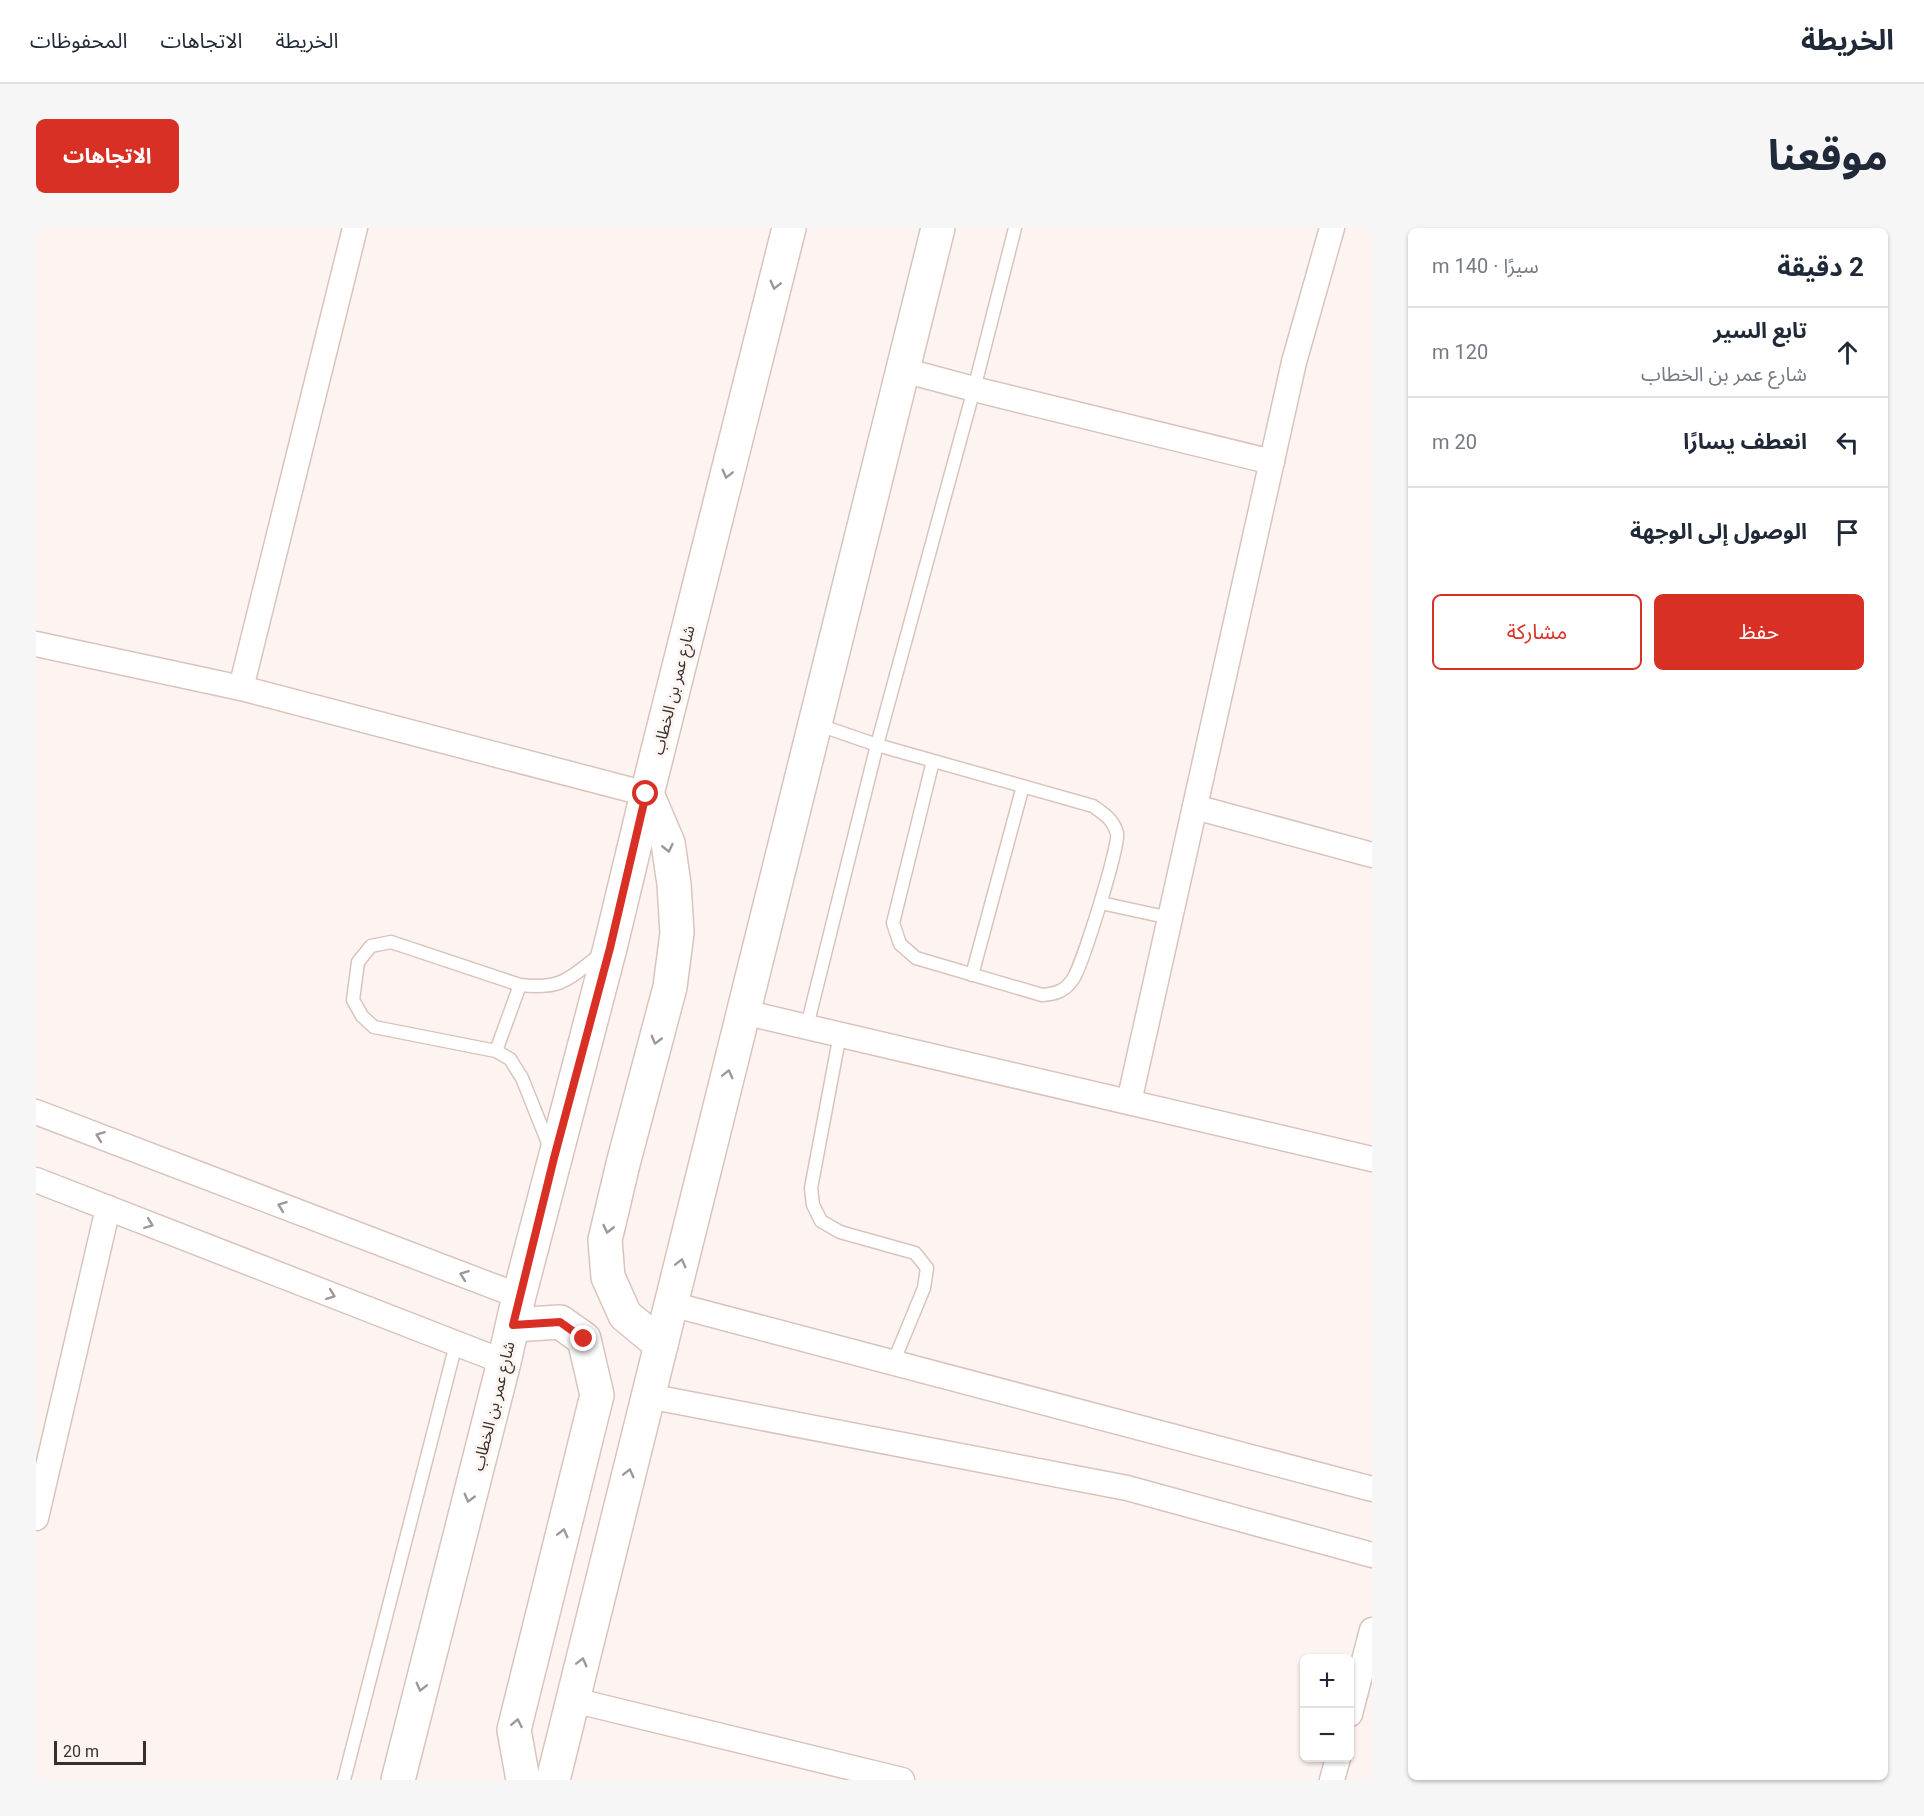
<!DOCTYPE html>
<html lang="ar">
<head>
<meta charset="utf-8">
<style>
	body { margin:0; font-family:Roboto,"Noto Sans Arabic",sans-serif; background:#f6f6f7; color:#1f2937; direction:rtl }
	.controls { position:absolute; right:18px; bottom:18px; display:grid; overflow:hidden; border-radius:9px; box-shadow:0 2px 4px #0004 }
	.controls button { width:54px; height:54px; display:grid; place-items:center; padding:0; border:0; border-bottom:2px solid #e0e1e3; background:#fff; color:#1f2937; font:30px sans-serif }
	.scale { position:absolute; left:18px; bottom:15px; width:92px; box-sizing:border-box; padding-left:6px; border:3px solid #38302d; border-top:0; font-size:16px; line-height:21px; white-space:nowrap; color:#38302d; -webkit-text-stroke:4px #fdf4f1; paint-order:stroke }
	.stop { position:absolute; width:18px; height:18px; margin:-14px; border:4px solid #d93025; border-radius:50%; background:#fff }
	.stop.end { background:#d93025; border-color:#fff; box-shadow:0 2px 6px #0008 }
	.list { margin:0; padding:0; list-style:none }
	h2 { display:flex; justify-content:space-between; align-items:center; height:78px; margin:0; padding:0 24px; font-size:26px }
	h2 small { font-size:20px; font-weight:400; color:#747a83 }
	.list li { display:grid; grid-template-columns:39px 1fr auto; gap:18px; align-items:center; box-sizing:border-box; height:90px; padding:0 24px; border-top:2px solid #e0e1e3 }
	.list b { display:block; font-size:22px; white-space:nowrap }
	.list p { margin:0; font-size:20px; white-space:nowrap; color:#747a83 }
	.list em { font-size:20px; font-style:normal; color:#747a83 }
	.actions { display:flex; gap:12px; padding:18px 24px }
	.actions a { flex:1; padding:14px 0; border:2px solid #d93025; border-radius:9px; text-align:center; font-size:21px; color:#d93025 }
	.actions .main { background:#d93025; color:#fff }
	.icon { flex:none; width:33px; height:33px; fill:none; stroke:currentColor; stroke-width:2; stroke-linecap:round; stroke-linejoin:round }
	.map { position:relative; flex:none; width:1336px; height:1552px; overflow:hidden; direction:ltr; border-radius:9px }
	header { display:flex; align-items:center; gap:36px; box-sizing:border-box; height:84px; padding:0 30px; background:#fff; border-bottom:2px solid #e0e1e3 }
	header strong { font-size:28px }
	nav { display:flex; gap:33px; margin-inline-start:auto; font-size:21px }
	.intro { display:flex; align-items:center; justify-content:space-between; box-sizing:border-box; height:144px; padding:0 36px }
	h1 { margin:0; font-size:42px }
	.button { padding:15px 27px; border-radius:9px; background:#d93025; color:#fff; font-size:21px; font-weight:700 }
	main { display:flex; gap:36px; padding:0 36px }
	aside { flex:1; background:#fff; border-radius:9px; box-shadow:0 2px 4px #0004 }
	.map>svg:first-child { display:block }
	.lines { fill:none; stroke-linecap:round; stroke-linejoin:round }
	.lane-casing { stroke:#d9c4bc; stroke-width:15 }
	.street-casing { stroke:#d9c4bc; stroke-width:27 }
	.primary-casing { stroke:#d9c4bc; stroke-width:36 }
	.lane { stroke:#fff; stroke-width:12 }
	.street { stroke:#fff; stroke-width:24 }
	.primary { stroke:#fff; stroke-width:33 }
	.oneway { stroke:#9c9896 }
	.route { stroke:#d93025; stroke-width:8 }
	.labels { text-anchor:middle; stroke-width:6; stroke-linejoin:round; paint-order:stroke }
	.street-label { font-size:16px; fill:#38302d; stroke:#fdf4f1 }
</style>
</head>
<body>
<header>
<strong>الخريطة</strong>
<nav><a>الخريطة</a><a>الاتجاهات</a><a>المحفوظات</a></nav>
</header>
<div class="intro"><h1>موقعنا</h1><a class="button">الاتجاهات</a></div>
<main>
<aside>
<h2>2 دقيقة<small>سيرًا · 140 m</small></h2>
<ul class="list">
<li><svg class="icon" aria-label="ahead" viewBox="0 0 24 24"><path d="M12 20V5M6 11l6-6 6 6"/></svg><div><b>تابع السير</b><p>شارع عمر بن الخطاب</p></div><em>120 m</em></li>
<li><svg class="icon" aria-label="left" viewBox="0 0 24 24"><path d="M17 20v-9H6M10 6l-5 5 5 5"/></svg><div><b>انعطف يسارًا</b></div><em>20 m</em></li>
<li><svg class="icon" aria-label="arrive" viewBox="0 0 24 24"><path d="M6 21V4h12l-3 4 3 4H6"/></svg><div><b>الوصول إلى الوجهة</b></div></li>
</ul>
<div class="actions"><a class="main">حفظ</a><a>مشاركة</a></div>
</aside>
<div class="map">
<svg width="1336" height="1552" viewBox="0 0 1336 1552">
	<rect width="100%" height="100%" fill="#fdf4f1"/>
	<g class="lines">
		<g class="lane-casing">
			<g id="lane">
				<path d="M780 496 841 517 1057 578C1068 586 1077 591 1081 605 1084 617 1046 738 1037 751 1029 763 1020 766 1006 767L880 730 864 716 857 695 897 533"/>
				<polyline points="1065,675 1134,690"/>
				<polyline points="936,747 987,558"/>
				<polyline points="771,798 841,517 938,161 979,0"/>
				<polyline points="804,806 775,960 777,977 785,993 804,1004 879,1025 891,1040 888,1060 857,1135"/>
				<polyline points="460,823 484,757"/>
				<path d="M514 920 486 850 474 831 460 823 338 799 326 788 317 772 322 734 335 718 355 714 484 757C527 762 533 750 565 726"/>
				<polyline points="308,1552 420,1116"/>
			</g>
		</g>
		<g class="street-casing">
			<g id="street">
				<polyline points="867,142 938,161 1236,234"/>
				<polyline points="0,416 205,460 611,566"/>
				<polyline points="205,460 319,0"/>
				<polyline points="1159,579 1336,627"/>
				<polyline points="707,784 1336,931"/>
				<polyline points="1093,874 1258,134 1296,0"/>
				<polyline points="0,884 483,1068"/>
				<polyline points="0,952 468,1134"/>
				<polyline points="635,1076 1336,1261"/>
				<polyline points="612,1168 1091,1260 1336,1327"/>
				<polyline points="0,1290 72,980"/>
				<polyline points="537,1472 866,1552"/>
				<polyline points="1314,1486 1336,1402"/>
				<polyline points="1296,1552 1302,1530"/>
			</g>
		</g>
		<g class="primary-casing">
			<g id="primary">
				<polyline points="611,566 632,615 638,656 641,705 634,759 587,936 569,1012 572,1049 589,1087 625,1117"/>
				<polyline points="477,1097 524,1094 548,1111 561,1167 478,1502 487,1552"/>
				<polyline points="362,1552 468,1134 483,1068 574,720 611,566 753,0"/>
				<polyline points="517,1552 902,0"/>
			</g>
		</g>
		<use href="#lane" class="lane"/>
		<use href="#street" class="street"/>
		<use href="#primary" class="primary"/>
	</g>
	<defs><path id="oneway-chevron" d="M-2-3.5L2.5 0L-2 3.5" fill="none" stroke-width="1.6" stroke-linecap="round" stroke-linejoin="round" transform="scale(1.5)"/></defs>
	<g class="oneway">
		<use href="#oneway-chevron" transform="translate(739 57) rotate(104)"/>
		<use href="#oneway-chevron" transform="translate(691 246) rotate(104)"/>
		<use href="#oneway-chevron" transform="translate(632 620) rotate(77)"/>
		<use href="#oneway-chevron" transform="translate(620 812) rotate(105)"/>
		<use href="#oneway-chevron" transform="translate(692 846) rotate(-76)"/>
		<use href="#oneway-chevron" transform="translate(64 908) rotate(-159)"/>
		<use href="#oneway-chevron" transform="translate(246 978) rotate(-159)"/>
		<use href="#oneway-chevron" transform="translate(113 996) rotate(21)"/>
		<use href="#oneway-chevron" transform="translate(572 1001) rotate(103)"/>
		<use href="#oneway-chevron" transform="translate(645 1035) rotate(-76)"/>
		<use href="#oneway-chevron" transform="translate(428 1047) rotate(-159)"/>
		<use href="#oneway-chevron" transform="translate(295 1067) rotate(21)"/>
		<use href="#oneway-chevron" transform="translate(593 1245) rotate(-76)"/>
		<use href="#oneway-chevron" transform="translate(433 1270) rotate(105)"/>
		<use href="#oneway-chevron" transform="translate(527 1305) rotate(-76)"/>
		<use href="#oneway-chevron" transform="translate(546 1434) rotate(-76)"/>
		<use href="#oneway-chevron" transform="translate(385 1459) rotate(104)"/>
		<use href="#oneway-chevron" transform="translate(481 1495) rotate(-79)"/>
	</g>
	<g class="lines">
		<polyline class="route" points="548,1111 524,1094 477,1097 518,930 574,720 610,566"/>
	</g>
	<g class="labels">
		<g class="street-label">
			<text transform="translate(637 462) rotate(-76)" y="6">شارع عمر بن الخطاب</text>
			<text transform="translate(457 1178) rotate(-76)" y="6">شارع عمر بن الخطاب</text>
		</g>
	</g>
</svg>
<div class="controls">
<button>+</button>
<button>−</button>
</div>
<div class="scale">20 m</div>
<div class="stop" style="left:610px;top:566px"></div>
<div class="stop end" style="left:548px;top:1111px"></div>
</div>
</main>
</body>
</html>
